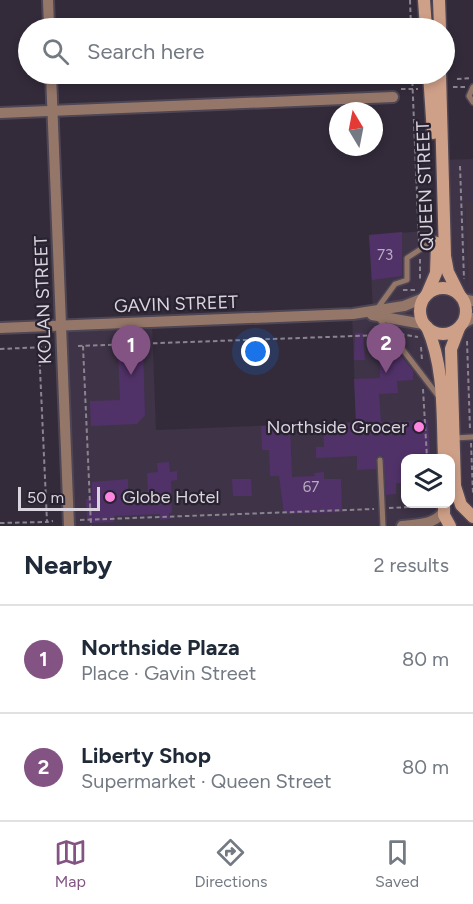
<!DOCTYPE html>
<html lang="en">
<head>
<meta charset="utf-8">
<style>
	body { margin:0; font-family:Figtree,sans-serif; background:#f6f6f7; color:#1f2937 }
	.controls { position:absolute; right:18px; bottom:18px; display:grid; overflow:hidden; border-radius:12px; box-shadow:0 3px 9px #0003 }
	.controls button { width:54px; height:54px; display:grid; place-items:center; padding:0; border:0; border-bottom:2px solid #e0e1e3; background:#fff; color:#1f2937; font:30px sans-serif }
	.compass { position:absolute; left:329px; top:102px; width:54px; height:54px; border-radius:50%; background:#fff; box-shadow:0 3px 9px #0003; rotate:350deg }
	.scale { position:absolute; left:18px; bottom:15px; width:82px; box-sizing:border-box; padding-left:6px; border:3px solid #d9d4de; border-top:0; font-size:16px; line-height:21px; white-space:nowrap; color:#d9d4de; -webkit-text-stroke:4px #292230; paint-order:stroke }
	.you { position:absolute; left:256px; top:352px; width:21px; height:21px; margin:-15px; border:4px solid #fff; border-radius:50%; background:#1a73e8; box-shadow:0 0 0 9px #1a73e833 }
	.badge { display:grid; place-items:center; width:39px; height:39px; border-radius:50%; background:#835384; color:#fff; font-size:20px; font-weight:700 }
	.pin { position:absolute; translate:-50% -50px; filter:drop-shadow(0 2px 3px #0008) }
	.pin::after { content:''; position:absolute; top:32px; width:21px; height:18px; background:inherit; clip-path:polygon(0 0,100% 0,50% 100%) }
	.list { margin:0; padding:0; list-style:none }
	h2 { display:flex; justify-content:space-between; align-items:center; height:78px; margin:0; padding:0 24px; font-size:26px }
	h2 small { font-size:20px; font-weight:400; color:#747a83 }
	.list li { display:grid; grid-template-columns:39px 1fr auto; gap:18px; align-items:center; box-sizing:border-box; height:108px; padding:0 24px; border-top:2px solid #e0e1e3 }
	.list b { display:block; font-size:22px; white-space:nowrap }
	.list p { margin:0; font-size:20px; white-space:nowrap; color:#747a83 }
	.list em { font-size:20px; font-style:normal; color:#747a83 }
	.icon { flex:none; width:33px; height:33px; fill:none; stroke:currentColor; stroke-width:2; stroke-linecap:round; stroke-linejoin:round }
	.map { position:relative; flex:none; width:473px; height:526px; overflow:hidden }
	.search { position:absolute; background:#fff; box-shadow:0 3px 9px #0003; left:18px; right:18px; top:18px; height:66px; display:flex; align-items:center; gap:15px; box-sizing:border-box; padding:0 21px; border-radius:33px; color:#747a83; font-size:22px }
	.sheet { height:294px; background:#fff }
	nav { display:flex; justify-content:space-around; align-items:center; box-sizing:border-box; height:84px; border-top:2px solid #e0e1e3; background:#fff; font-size:16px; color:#747a83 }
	nav a { display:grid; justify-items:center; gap:3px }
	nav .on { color:#835384 }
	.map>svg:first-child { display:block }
	.built { fill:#3e3347; fill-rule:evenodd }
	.industrial { fill:#423543 }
	.building { fill:#513268 }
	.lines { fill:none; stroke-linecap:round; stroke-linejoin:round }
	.service-casing { stroke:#4e4654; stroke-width:8 }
	.minor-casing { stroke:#4e4654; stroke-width:14 }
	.secondary-casing { stroke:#4e4654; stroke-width:15 }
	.path { stroke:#8a8490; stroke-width:2; stroke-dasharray:4.5 3; stroke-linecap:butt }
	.service { stroke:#957769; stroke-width:5 }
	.minor { stroke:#957769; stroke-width:10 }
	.secondary { stroke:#cfa088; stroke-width:12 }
	.poi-dot { fill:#fd86e1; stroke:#292230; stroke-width:2 }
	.labels { text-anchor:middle; stroke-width:4.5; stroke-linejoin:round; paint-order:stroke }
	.number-label { font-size:15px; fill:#b7acc0 }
	.street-label { font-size:18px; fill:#d9d4de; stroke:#292230 }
	.poi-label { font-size:18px; fill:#d9d4de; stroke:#292230; text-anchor:end }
</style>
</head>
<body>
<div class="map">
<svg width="473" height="526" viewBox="0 0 473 526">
	<rect width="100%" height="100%" fill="#332b3a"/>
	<path class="built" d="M473 159V202H465L468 284H473V526H71L62 327 152 323 156 430 356 422 352 313 373 310 369 235 440 230 438 160ZM406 458H450V503H406Z"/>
	<polygon class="industrial" points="465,202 473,202 473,284 468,284"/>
	<g class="building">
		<polygon points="402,232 402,276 372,280 369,235"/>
		<polygon points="355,333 363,333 365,360 354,360"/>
		<polygon points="391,343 413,371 413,380 397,381 398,393 379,394 381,422 428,420 430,453 412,454 412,459 405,459 405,483 396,483 396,494 386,495 383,456 376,457 376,469 357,470 357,456 316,458 316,447 324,447 323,424 356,423 354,379 380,378 380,361 392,361"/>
		<polygon points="143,348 145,415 137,424 91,426 90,401 120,400 118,350"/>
		<polygon points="290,425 292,477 315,476 314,473 324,472 324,479 341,479 342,512 284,514 279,476 270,476 269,450 262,450 261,426"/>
		<polygon points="169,462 170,472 177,471 177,480 171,481 172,513 169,513 170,519 160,520 160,514 114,516 114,522 92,523 87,518 86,499 92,498 92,482 128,479 128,492 148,491 147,473 158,472 157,463"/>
		<polygon points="232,479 251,479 252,496 233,496"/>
	</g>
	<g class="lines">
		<g class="service-casing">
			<g id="service">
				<polyline points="473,87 469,96 473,102"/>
				<polyline points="377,309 395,284 407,280 407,258 436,239"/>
				<polyline points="377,316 439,397"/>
				<polyline points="454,438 473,437"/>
				<polyline points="380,460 383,526"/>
			</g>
		</g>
		<g class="minor-casing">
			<g id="minor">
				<polyline points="48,0 49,28"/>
				<polyline points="51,74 69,526"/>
				<polyline points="0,113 393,97"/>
				<polyline points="463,299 473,301"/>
				<polyline points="372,315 423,324"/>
				<polyline points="462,324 473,318"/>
				<polyline points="0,328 353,314 404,306 424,298"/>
				<path d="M402 526C417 524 437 525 444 510"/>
			</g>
		</g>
		<g class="secondary-casing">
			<g id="secondary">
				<polyline points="424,0 426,28"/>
				<polyline points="439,0 440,28"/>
				<polyline points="429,74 433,133"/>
				<polyline points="440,74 445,256 448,272 459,294"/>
				<circle cx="443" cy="311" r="23"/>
				<polyline points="427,294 436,273 437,243"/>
				<path d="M427 327C445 369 442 413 444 458"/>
				<polyline points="459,328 451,349 455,486 461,505 473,517"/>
				<polyline points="444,503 444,515 450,526"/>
			</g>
		</g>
		<g class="path">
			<polyline points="410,0 411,28"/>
			<polyline points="412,74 419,242"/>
			<polyline points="457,79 472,78"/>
			<polyline points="453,87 466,87"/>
			<polyline points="401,89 418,89"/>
			<polyline points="460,166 464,279"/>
			<polyline points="420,259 420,280"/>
			<polyline points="403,290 415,290"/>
			<polyline points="400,334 418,337"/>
			<polyline points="467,341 470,429"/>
			<polyline points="78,346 383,335"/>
			<polyline points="83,346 91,526"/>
			<polyline points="39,347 47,522 53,521"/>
			<polyline points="421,347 422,360"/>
			<polyline points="0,349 46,347"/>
			<polyline points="423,389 427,458"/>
			<polyline points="471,443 473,494"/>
			<polyline points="389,508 429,506 429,503"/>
			<polyline points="80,520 374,509"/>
			<polyline points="0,523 47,522"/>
		</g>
		<use href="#service" class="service"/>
		<use href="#minor" class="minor"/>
		<use href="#secondary" class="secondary"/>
	</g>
	<g class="poi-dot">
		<circle cx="419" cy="427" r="6"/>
		<circle cx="110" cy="497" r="6"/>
	</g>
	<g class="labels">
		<g class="number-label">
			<text x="385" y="260">73</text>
			<text x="311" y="492">67</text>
		</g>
		<g class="street-label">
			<text transform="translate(425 186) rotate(-92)" y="6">QUEEN STREET</text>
			<text transform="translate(43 300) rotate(-92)" y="6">KOLAN STREET</text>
			<text transform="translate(176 304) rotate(-2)" y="6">GAVIN STREET</text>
		</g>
		<g class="poi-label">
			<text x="407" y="433">Northside Grocer</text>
			<text x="122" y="503" text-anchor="start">Globe Hotel</text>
		</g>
	</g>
</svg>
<div class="controls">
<button><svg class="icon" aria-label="layers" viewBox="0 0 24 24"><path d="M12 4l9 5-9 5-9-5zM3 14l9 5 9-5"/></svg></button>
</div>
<svg class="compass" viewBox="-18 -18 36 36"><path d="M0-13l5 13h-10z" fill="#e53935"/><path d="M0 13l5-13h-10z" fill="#747a83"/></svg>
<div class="scale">50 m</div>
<div class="you"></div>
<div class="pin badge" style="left:131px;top:375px">1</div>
<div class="pin badge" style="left:386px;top:373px">2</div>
<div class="search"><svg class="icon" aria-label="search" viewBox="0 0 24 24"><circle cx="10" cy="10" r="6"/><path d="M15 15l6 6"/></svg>Search here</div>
</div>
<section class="sheet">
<h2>Nearby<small>2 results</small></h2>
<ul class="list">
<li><span class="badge">1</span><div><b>Northside Plaza</b><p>Place · Gavin Street</p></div><em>80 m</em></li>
<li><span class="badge">2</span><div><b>Liberty Shop</b><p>Supermarket · Queen Street</p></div><em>80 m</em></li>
</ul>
</section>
<nav>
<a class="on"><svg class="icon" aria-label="map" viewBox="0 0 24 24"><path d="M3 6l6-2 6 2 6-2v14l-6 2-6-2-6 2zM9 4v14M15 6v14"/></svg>Map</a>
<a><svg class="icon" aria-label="directions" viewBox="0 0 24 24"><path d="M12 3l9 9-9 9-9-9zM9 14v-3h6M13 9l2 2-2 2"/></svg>Directions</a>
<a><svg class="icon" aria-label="saved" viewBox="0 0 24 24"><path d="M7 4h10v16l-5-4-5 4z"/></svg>Saved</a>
</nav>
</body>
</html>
